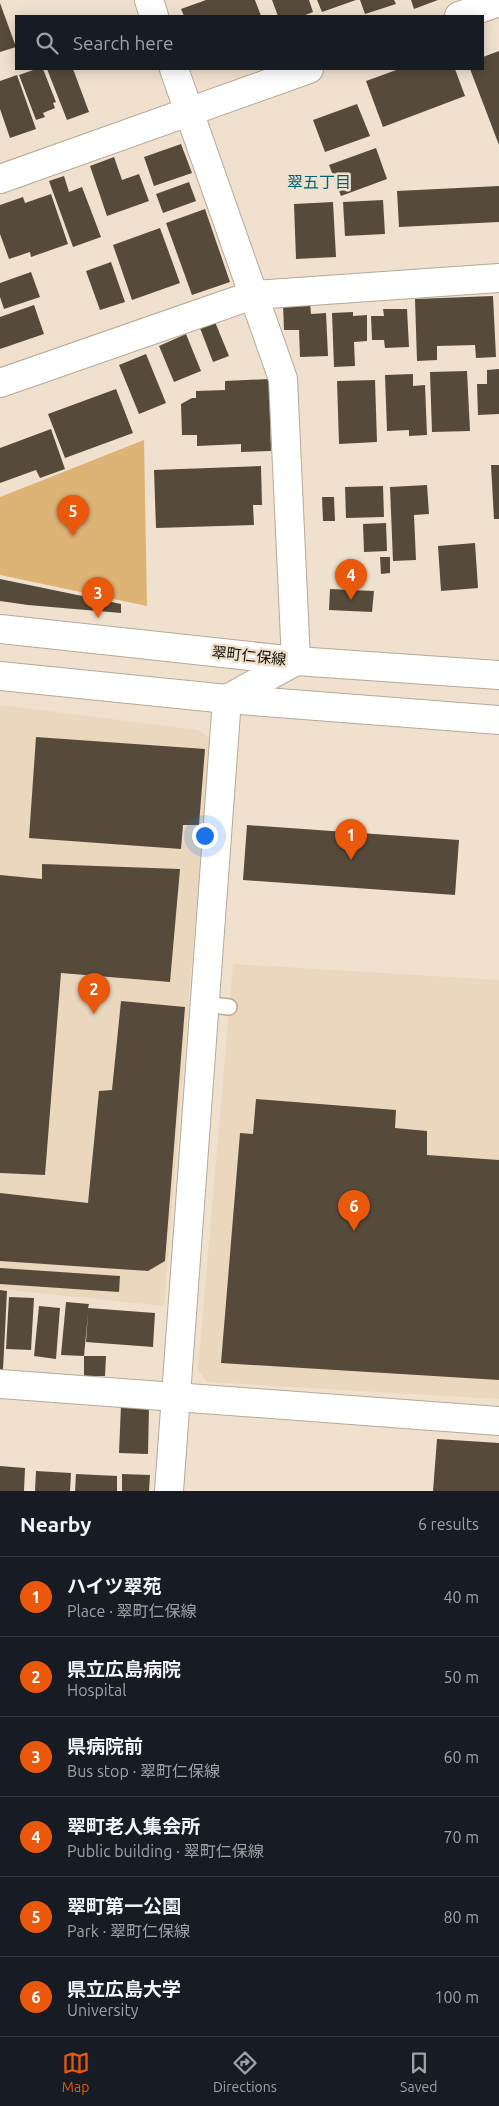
<!DOCTYPE html>
<html lang="en">
<head>
<meta charset="utf-8">
<style>
	body { margin:0; font-family:Ubuntu,"Noto Sans JP",sans-serif; background:#242831; color:#f1f3f6 }
	.you { position:absolute; left:204px; top:835px; width:18px; height:18px; margin:-12px; border:4px solid #fff; border-radius:50%; background:#1a73e8; box-shadow:0 0 0 8px #1a73e833 }
	.badge { display:grid; place-items:center; width:32px; height:32px; border-radius:50%; background:#ea580c; color:#fff; font-size:16px; font-weight:700 }
	.pin { position:absolute; translate:-50% -41px; filter:drop-shadow(0 1px 2px #0008) }
	.pin::after { content:''; position:absolute; top:26px; width:18px; height:15px; background:inherit; clip-path:polygon(0 0,100% 0,50% 100%) }
	.list { margin:0; padding:0; list-style:none }
	h2 { display:flex; justify-content:space-between; align-items:center; height:65px; margin:0; padding:0 20px; font-size:21px }
	h2 small { font-size:16px; font-weight:400; color:#9ea1a6 }
	.list li { display:grid; grid-template-columns:32px 1fr auto; gap:15px; align-items:center; box-sizing:border-box; height:80px; padding:0 20px; border-top:1px solid #363941 }
	.list b { display:block; font-size:19px; white-space:nowrap }
	.list p { margin:0; font-size:16px; white-space:nowrap; color:#9ea1a6 }
	.list em { font-size:16px; font-style:normal; color:#9ea1a6 }
	.icon { flex:none; width:28px; height:28px; fill:none; stroke:currentColor; stroke-width:2; stroke-linecap:round; stroke-linejoin:round }
	.map { position:relative; flex:none; width:499px; height:1491px; overflow:hidden }
	.search { position:absolute; background:#171b24; box-shadow:0 2px 12px #0003; left:15px; right:15px; top:15px; height:55px; display:flex; align-items:center; gap:12px; box-sizing:border-box; padding:0 18px; border-radius:0px; color:#9ea1a6; font-size:19px }
	.sheet { height:545px; background:#171b24 }
	nav { display:flex; justify-content:space-around; align-items:center; box-sizing:border-box; height:70px; border-top:1px solid #363941; background:#171b24; font-size:14px; color:#9ea1a6 }
	nav a { display:grid; justify-items:center; gap:2px }
	nav .on { color:#ea580c }
	.map>svg:first-child { display:block }
	.built { fill:#ead7be }
	.green { fill:#ddb376 }
	.building { fill:#564b3b }
	.lines { fill:none; stroke-linecap:round; stroke-linejoin:round }
	.lane-casing { stroke:#b6a997; stroke-width:18 }
	.street-casing { stroke:#b6a997; stroke-width:30 }
	.secondary-casing { stroke:#b6a997; stroke-width:30 }
	.primary-casing { stroke:#b6a997; stroke-width:30 }
	.lane { stroke:#fff; stroke-width:15 }
	.street { stroke:#fff; stroke-width:28 }
	.secondary { stroke:#fff; stroke-width:28 }
	.primary { stroke:#fff; stroke-width:28 }
	.labels { text-anchor:middle; stroke-width:5; stroke-linejoin:round; paint-order:stroke }
	.street-label { font-size:15px; fill:#100c06; stroke:#efe1ce }
	.neighbourhood-label { font-size:16px; fill:#006470; stroke:#efe1ce }
</style>
</head>
<body>
<div class="map">
<svg width="499" height="1491" viewBox="0 0 499 1491">
	<rect width="100%" height="100%" fill="#efe1ce"/>
	<g class="built">
		<polygon points="0,705 198,730 210,739 164,1306 0,1289"/>
		<polygon points="233,964 499,980 499,1399 207,1382 198,1370"/>
	</g>
	<polygon class="green" points="144,440 147,606 0,575 0,497"/>
	<g class="building">
		<polygon points="206,0 255,0 261,16 184,16 181,9"/>
		<polygon points="272,0 309,0 313,12 303,16 278,16"/>
		<polygon points="317,0 356,0 322,12"/>
		<polygon points="360,0 394,0 396,4 365,14"/>
		<polygon points="411,0 438,0 414,9"/>
		<polygon points="0,3 16,47 0,52"/>
		<polygon points="499,51 499,145 470,69 483,69 483,57"/>
		<polygon points="36,69 43,69 56,102 53,103 55,108 43,113 45,117 36,120 19,75"/>
		<polygon points="47,69 73,69 89,112 67,120"/>
		<polygon points="399,69 455,69 465,96 383,127 366,81"/>
		<polygon points="17,75 36,129 10,138 0,109 0,81"/>
		<polygon points="357,104 370,136 325,152 313,120"/>
		<polygon points="181,144 192,173 154,186 144,157"/>
		<polygon points="376,148 387,179 341,196 329,165"/>
		<polygon points="114,157 122,180 139,174 149,201 107,216 90,166"/>
		<polygon points="64,176 69,192 82,187 101,237 73,247 49,181"/>
		<polygon points="189,182 196,201 163,213 156,194"/>
		<polygon points="499,186 499,222 399,227 397,191"/>
		<polygon points="51,194 68,244 31,257 30,252 9,259 0,234 0,205 23,197 25,203"/>
		<polygon points="383,200 385,234 345,236 343,202"/>
		<polygon points="333,202 336,257 296,259 294,204"/>
		<polygon points="205,209 230,282 192,295 166,223"/>
		<polygon points="160,228 180,283 132,300 113,245"/>
		<polygon points="111,262 125,302 100,310 86,271"/>
		<polygon points="31,272 40,297 4,309 0,297 0,283"/>
		<polygon points="493,296 496,357 476,358 475,345 437,346 437,360 417,361 415,299"/>
		<polygon points="310,302 311,314 326,313 328,356 300,357 299,330 284,330 283,303"/>
		<polygon points="34,305 44,334 0,349 0,317"/>
		<polygon points="383,309 407,309 409,347 385,348 384,340 372,340 371,316 384,316"/>
		<polygon points="353,312 353,316 367,315 367,341 354,342 355,366 334,367 332,313"/>
		<polygon points="215,322 229,356 213,362 200,328"/>
		<polygon points="186,334 201,371 174,382 159,346"/>
		<polygon points="146,354 166,403 139,414 119,365"/>
		<polygon points="499,369 499,414 478,415 477,384 487,384 487,370"/>
		<polygon points="467,371 470,431 432,432 430,372"/>
		<polygon points="413,374 413,386 425,385 427,435 409,436 409,430 387,431 385,375"/>
		<polygon points="269,379 271,451 241,452 241,444 197,446 197,435 182,435 181,404 192,398 196,398 196,391 225,390 225,381"/>
		<polygon points="375,380 377,442 339,444 337,381"/>
		<polygon points="116,389 133,433 65,458 48,414"/>
		<polygon points="51,429 65,469 40,478 36,470 0,483 0,448"/>
		<polygon points="491,465 499,465 499,519 494,519"/>
		<polygon points="261,466 262,505 253,505 254,525 156,528 154,470"/>
		<polygon points="427,485 429,514 414,515 416,560 393,561 390,487"/>
		<polygon points="383,486 384,517 346,518 345,487"/>
		<polygon points="322,497 334,497 335,521 323,521"/>
		<polygon points="386,523 387,551 364,552 363,524"/>
		<polygon points="475,543 478,588 441,591 438,546"/>
		<polygon points="380,557 390,557 390,573 381,574"/>
		<polygon points="0,579 121,604 121,613 28,605 0,601"/>
		<polygon points="330,589 374,591 372,612 329,610"/>
		<polygon points="36,737 205,749 199,825 183,825 181,849 29,838"/>
		<polygon points="247,825 459,840 455,895 243,880"/>
		<polygon points="42,864 180,869 170,982 61,973 45,1175 0,1173 0,875 42,879"/>
		<polygon points="121,1001 185,1007 165,1261 148,1271 0,1261 0,1193 88,1203 99,1091 112,1090"/>
		<polygon points="256,1099 396,1110 395,1128 427,1131 427,1155 499,1160 499,1380 221,1363 240,1133 253,1134"/>
		<polygon points="0,1268 120,1276 119,1292 0,1284"/>
		<polygon points="0,1290 7,1291 3,1370 0,1370"/>
		<polygon points="9,1297 34,1298 31,1350 6,1349"/>
		<polygon points="66,1302 89,1304 88,1308 155,1313 153,1347 86,1342 88,1314 84,1356 61,1355"/>
		<polygon points="39,1306 60,1308 56,1359 34,1356"/>
		<polygon points="84,1356 106,1356 105,1376 84,1376"/>
		<polygon points="121,1405 149,1406 148,1454 119,1453"/>
		<polygon points="437,1439 499,1443 499,1491 433,1491"/>
		<polygon points="0,1466 25,1468 24,1491 0,1491"/>
		<polygon points="36,1471 71,1473 70,1491 35,1491"/>
		<polygon points="76,1474 117,1476 117,1491 75,1491"/>
		<polygon points="122,1474 150,1475 149,1491 122,1491"/>
	</g>
	<g class="lines">
		<g class="lane-casing">
			<polyline id="lane" points="205,1004 229,1007"/>
		</g>
		<g class="street-casing">
			<g id="street">
				<polyline points="149,0 154,16"/>
				<polyline points="459,16 499,2"/>
				<polyline points="174,69 283,379 296,661"/>
				<polyline points="0,179 309,69"/>
				<polyline points="0,383 253,295 499,278"/>
				<polyline points="0,1384 499,1421"/>
			</g>
		</g>
		<g class="secondary-casing">
			<polyline id="secondary" points="169,1491 227,699 296,661"/>
		</g>
		<g class="primary-casing">
			<g id="primary">
				<polyline points="0,629 296,661 499,675"/>
				<polyline points="0,676 227,699 499,720"/>
			</g>
		</g>
		<use href="#lane" class="lane"/>
		<use href="#street" class="street"/>
		<use href="#secondary" class="secondary"/>
		<use href="#primary" class="primary"/>
	</g>
	<g class="labels">
		<g class="street-label">
			<text transform="translate(249 656) rotate(6)" y="5">翠町仁保線</text>
		</g>
		<g class="neighbourhood-label">
			<text x="319" y="188">翠五丁目</text>
		</g>
	</g>
</svg>
<div class="you"></div>
<div class="pin badge" style="left:351px;top:860px">1</div>
<div class="pin badge" style="left:94px;top:1014px">2</div>
<div class="pin badge" style="left:98px;top:618px">3</div>
<div class="pin badge" style="left:351px;top:600px">4</div>
<div class="pin badge" style="left:73px;top:536px">5</div>
<div class="pin badge" style="left:354px;top:1231px">6</div>
<div class="search"><svg class="icon" aria-label="search" viewBox="0 0 24 24"><circle cx="10" cy="10" r="6"/><path d="M15 15l6 6"/></svg>Search here</div>
</div>
<section class="sheet">
<h2>Nearby<small>6 results</small></h2>
<ul class="list">
<li><span class="badge">1</span><div><b>ハイツ翠苑</b><p>Place · 翠町仁保線</p></div><em>40 m</em></li>
<li><span class="badge">2</span><div><b>県立広島病院</b><p>Hospital</p></div><em>50 m</em></li>
<li><span class="badge">3</span><div><b>県病院前</b><p>Bus stop · 翠町仁保線</p></div><em>60 m</em></li>
<li><span class="badge">4</span><div><b>翠町老人集会所</b><p>Public building · 翠町仁保線</p></div><em>70 m</em></li>
<li><span class="badge">5</span><div><b>翠町第一公園</b><p>Park · 翠町仁保線</p></div><em>80 m</em></li>
<li><span class="badge">6</span><div><b>県立広島大学</b><p>University</p></div><em>100 m</em></li>
</ul>
</section>
<nav>
<a class="on"><svg class="icon" aria-label="map" viewBox="0 0 24 24"><path d="M3 6l6-2 6 2 6-2v14l-6 2-6-2-6 2zM9 4v14M15 6v14"/></svg>Map</a>
<a><svg class="icon" aria-label="directions" viewBox="0 0 24 24"><path d="M12 3l9 9-9 9-9-9zM9 14v-3h6M13 9l2 2-2 2"/></svg>Directions</a>
<a><svg class="icon" aria-label="saved" viewBox="0 0 24 24"><path d="M7 4h10v16l-5-4-5 4z"/></svg>Saved</a>
</nav>
</body>
</html>
